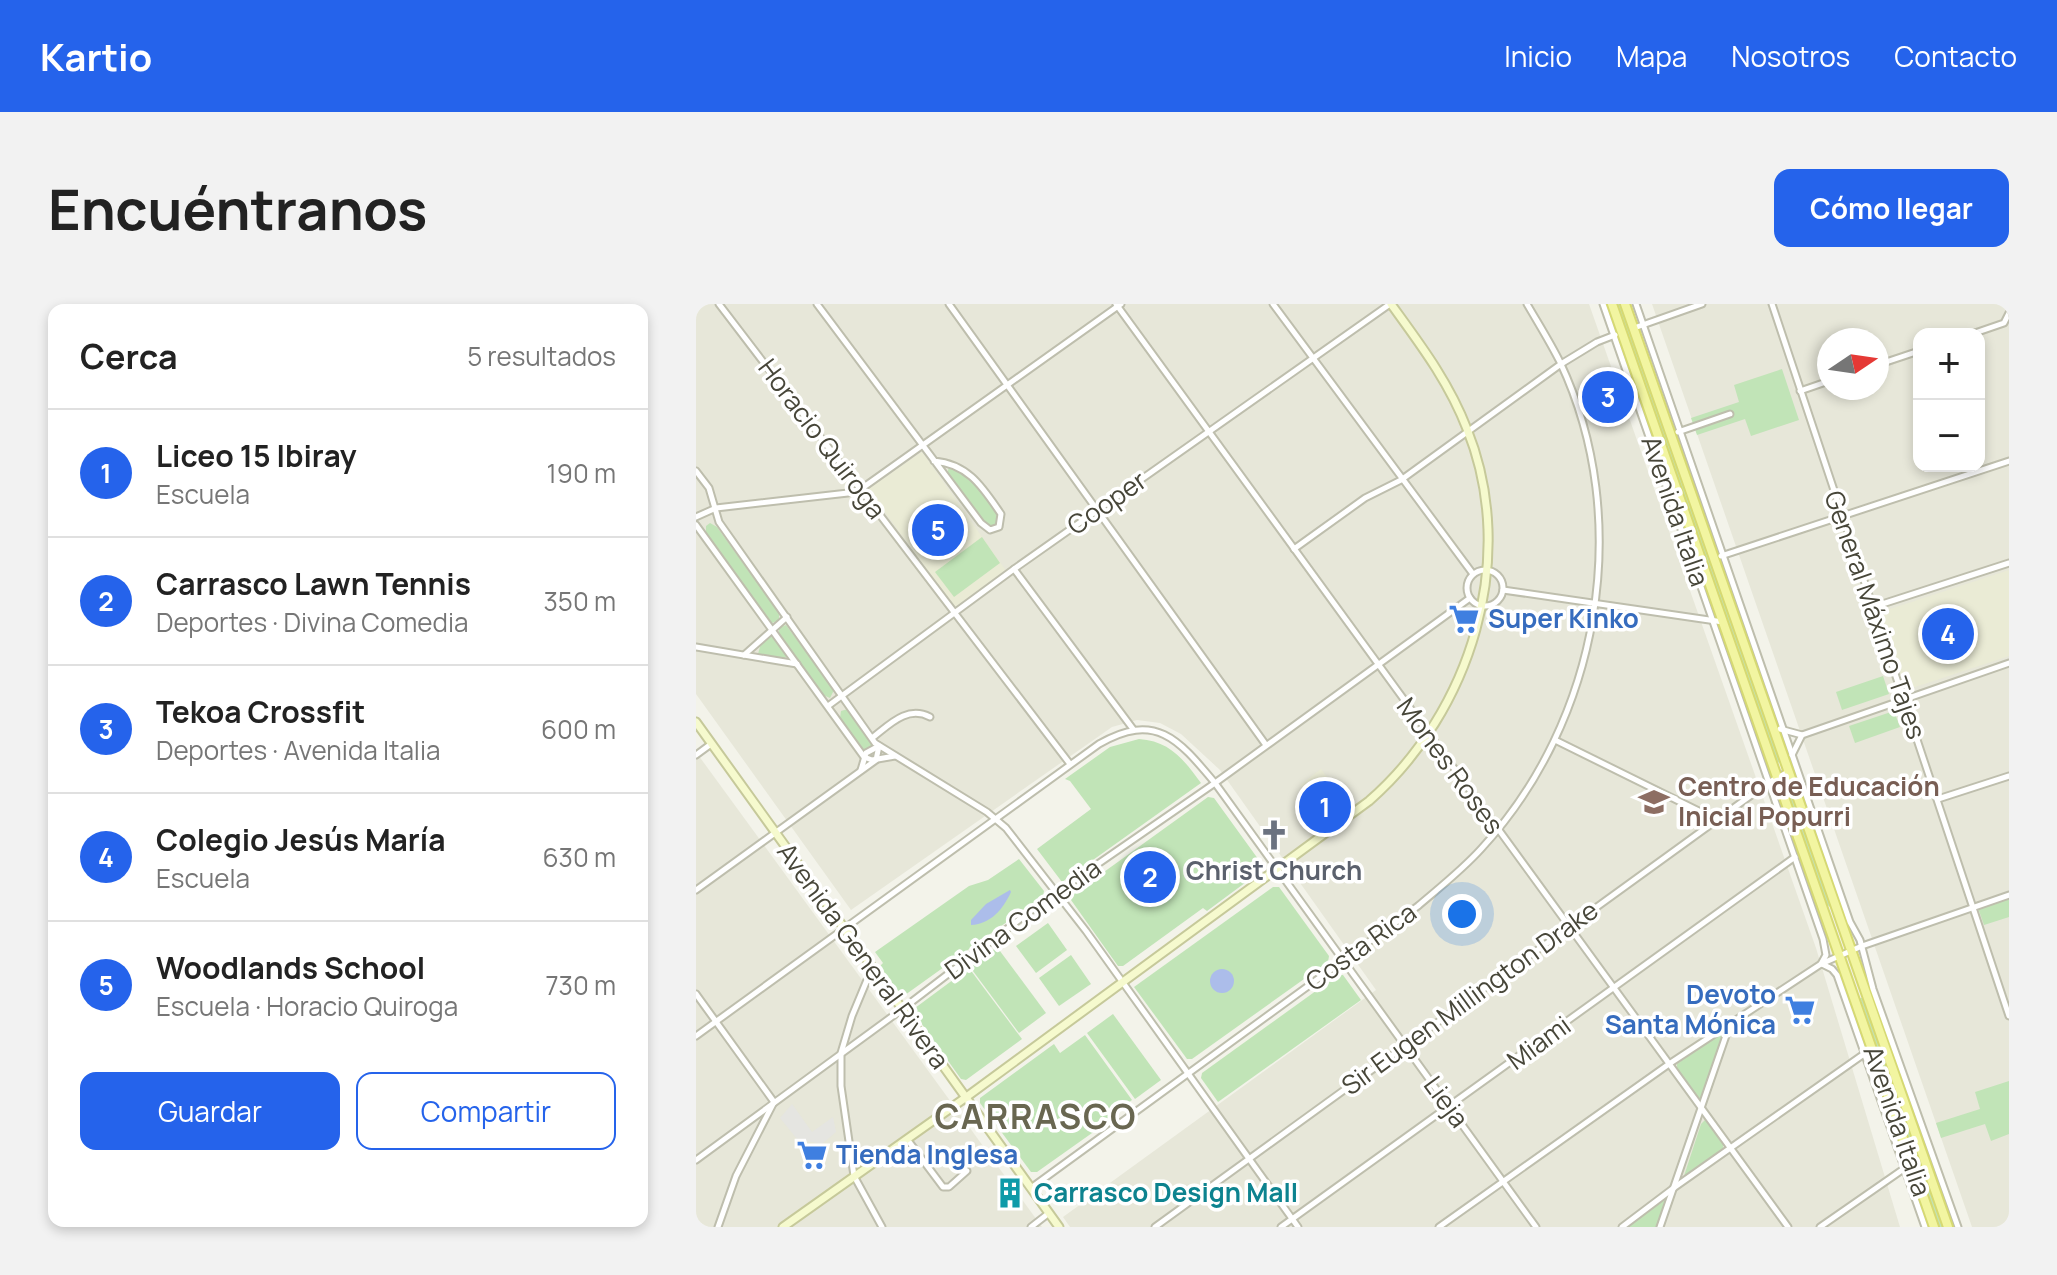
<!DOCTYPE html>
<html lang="es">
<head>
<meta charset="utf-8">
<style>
	body { margin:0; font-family:Manrope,sans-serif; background:#f2f2f2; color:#222 }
	.controls { position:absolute; right:24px; top:24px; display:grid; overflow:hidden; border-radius:16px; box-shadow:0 4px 12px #0003 }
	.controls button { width:72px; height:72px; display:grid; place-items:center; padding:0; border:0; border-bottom:2px solid #e0e0e0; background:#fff; color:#222; font:40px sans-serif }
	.compass { position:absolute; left:1121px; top:24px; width:72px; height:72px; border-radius:50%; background:#fff; box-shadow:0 4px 12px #0003; rotate:77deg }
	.you { position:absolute; left:766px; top:610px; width:28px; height:28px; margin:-20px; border:6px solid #fff; border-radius:50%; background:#1a73e8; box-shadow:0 0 0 12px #1a73e833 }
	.badge { display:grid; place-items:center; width:52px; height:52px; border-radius:50%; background:#2563eb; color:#fff; font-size:26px; font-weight:700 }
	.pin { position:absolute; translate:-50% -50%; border:4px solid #fff; box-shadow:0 2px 8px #0006 }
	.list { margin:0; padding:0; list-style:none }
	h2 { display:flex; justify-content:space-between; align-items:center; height:104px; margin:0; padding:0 32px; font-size:34px }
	h2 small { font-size:26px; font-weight:400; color:#767676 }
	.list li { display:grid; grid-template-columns:52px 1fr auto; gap:24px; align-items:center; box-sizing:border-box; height:128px; padding:0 32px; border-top:2px solid #e0e0e0 }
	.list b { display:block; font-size:30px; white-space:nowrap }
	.list p { margin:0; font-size:26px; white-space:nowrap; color:#767676 }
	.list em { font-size:26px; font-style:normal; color:#767676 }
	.actions { display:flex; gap:16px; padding:24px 32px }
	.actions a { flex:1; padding:18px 0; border:2px solid #2563eb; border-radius:16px; text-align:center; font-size:28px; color:#2563eb }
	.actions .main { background:#2563eb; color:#fff }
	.map { position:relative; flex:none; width:1313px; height:923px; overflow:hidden; border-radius:16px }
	header { display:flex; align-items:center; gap:48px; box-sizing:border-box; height:112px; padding:0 40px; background:#2563eb; color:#fff }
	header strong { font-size:38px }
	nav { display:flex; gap:44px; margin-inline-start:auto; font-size:28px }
	.intro { display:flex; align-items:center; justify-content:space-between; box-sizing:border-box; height:192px; padding:0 48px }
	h1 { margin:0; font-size:56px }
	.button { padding:20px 36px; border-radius:16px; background:#2563eb; color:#fff; font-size:28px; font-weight:700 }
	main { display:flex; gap:48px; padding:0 48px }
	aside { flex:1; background:#fff; border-radius:16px; box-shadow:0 4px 12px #0003 }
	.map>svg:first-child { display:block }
	.residential { fill:#e7e7d9; fill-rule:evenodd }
	.education { fill:#eaebd5 }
	.green { fill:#c1e4b7 }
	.parking { fill:#e5e5e1 }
	.water { fill:#acbdea }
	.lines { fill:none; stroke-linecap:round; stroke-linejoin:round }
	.street-casing { stroke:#bebead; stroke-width:9 }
	.secondary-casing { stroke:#c6c99a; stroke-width:11 }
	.primary-casing { stroke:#d6d972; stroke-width:12 }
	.street { stroke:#fff; stroke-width:5 }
	.secondary { stroke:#f6face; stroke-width:7 }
	.primary { stroke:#f2f5a1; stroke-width:8 }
	.labels { text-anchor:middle; stroke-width:7; stroke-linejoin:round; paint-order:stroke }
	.street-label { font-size:26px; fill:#474639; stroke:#fff }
	.shop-label { font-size:26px; font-weight:bold; fill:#366cbe; stroke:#fff; text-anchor:start }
	.education-label { font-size:26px; font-weight:bold; fill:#785e54; stroke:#fff; text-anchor:start }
	.worship-label { font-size:26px; font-weight:bold; fill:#5b616d; stroke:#fff }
	.culture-label { font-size:26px; font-weight:bold; fill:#0d838f; stroke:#fff; text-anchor:start }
	.district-label { font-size:34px; font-weight:bold; letter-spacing:2px; fill:#696751; stroke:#fff }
</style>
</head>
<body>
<header>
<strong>Kartio</strong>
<nav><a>Inicio</a><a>Mapa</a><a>Nosotros</a><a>Contacto</a></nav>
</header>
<div class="intro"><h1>Encuéntranos</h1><a class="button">Cómo llegar</a></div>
<main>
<aside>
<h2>Cerca<small>5 resultados</small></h2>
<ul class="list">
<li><span class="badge">1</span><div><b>Liceo 15 Ibiray</b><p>Escuela</p></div><em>190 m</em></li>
<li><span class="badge">2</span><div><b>Carrasco Lawn Tennis</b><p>Deportes · Divina Comedia</p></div><em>350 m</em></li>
<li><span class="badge">3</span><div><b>Tekoa Crossfit</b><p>Deportes · Avenida Italia</p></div><em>600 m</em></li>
<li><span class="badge">4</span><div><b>Colegio Jesús María</b><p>Escuela</p></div><em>630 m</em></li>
<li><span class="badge">5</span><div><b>Woodlands School</b><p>Escuela · Horacio Quiroga</p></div><em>730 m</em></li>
</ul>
<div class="actions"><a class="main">Guardar</a><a>Compartir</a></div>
</aside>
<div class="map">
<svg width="1313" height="923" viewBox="0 0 1313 923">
	<rect width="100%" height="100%" fill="#f3f3ea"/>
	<g class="residential">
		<polygon points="0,0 893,0 1120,644 1204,923 374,923 367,913 680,686 524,466 485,430 464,419 441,416 416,423 155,606 0,390"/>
		<path d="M956 0H1313V923H1276ZM1223 30H1283V162H1223ZM1133 36H1181V84H1133Z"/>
		<polygon points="0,448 346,923 0,923"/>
	</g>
	<g class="education">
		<polygon points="226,148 311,268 260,305 172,185"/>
		<polygon points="1313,266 1313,352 1210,386 1185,308"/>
		<polygon points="625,465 651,500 629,516 604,481"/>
	</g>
	<g class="green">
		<polygon points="920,0 926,0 1085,456 1083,459 1078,454"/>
		<polygon points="1086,65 1103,116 1055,132 1049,115 1001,131 995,114 1043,98 1038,81"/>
		<polygon points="253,163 276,173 304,210 303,220 296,224 289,220 251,170"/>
		<polygon points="14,219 21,223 83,309 83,316 76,319 73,316 10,228 10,222"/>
		<polygon points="286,233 304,259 258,293 239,268"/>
		<polygon points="90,321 138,386 134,394 127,391 83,330 83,324"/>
		<polygon points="77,331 91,350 89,355 62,350 65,339"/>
		<polygon points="1187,372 1193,390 1146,406 1140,388"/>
		<polygon points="152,405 177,441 168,448 144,414 145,407"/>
		<polygon points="1198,407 1204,423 1159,439 1153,422"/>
		<path d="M443 435C474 437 488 456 505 479L366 578 341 545 395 505 374 477 369 475 414 443Z"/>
		<polygon points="1093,480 1135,602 1134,603 1130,600 1089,484"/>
		<polygon points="512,493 518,494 565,559 565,567 511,607 507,604 427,662 422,662 375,596 376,591"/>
		<polygon points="323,555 348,587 347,592 209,691 204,690 184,662 187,659 179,648 273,582 292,576"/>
		<polygon points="577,583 583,583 633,652 632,658 496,755 491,755 438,683"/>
		<polygon points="1313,594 1313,613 1288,621 1282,604"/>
		<polygon points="352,619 371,646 340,669 320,642"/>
		<polygon points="301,643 350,709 323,729 274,663"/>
		<polygon points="375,651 395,680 363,702 343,674"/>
		<polygon points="273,664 326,735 270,776 265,775 218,709 219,704"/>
		<polygon points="642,671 647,671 665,696 522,798 505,774 506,769"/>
		<polygon points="1164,694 1168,694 1249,923 1243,923"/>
		<polygon points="417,710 465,776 439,795 391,729"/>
		<polygon points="1029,725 1005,796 1004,796 981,766 981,760"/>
		<polygon points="389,731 436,796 412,814 413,817 341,868 335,868 284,799 284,794 358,740 364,749"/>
		<polygon points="1313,777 1313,830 1295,837 1289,820 1245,834 1240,819 1284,805 1279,788"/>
		<polygon points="1010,815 1027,839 1027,844 987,875 1005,820"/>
		<polygon points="970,896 963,923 930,923 966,897"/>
	</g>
	<polygon class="parking" points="96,800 116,828 137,813 140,828 126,840 101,835 84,814"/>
	<g class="water">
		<path d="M314 586 315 588C307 605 295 620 275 621V616L290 600Z"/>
		<circle cx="526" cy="677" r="12"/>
	</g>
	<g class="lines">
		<g class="street-casing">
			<g id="street">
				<polyline points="23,0 374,460"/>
				<path d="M121 0 285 219 294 226 303 223 305 210C287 184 273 160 238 157"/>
				<polyline points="253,0 570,441"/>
				<polyline points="420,0 1092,923"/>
				<polyline points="577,0 777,270"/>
				<polyline points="907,0 1127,635 1130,651 1125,660"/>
				<polyline points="940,0 1154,618 1164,636 1177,685 1262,923"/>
				<polyline points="1076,0 1313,712"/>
				<polyline points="938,24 1006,0"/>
				<polyline points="1276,30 1308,19 1313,9"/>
				<polyline points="1181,61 1223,47"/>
				<polyline points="1104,87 1133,77"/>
				<polyline points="982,128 1034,110"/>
				<polyline points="0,167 13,184 23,218 179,439 291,508 310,524 390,627 602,923"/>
				<polyline points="0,213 20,204 152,189 165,185 425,0"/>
				<polyline points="0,221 168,453 176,456 199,452"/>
				<polyline points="598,245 669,194 705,176 865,60 901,38 919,31"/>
				<polyline points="1025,252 1313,157"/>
				<polyline points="318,265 437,425"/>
				<circle cx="789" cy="284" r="18"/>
				<polyline points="807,286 1027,318"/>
				<polyline points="1177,303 1313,259"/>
				<polyline points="0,343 101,360"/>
				<polyline points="48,351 91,313"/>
				<polyline points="132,402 318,265 694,0"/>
				<polyline points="1084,425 1106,431 1096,451"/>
				<polyline points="1106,431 1313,359"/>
				<path d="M176 434C193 421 211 401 234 413"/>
				<polyline points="859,436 1021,516"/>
				<polyline points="0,451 15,440"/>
				<polyline points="165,466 170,449 183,442"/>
				<polyline points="1242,495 1313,472"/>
				<polyline points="0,586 180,456 183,442"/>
				<polyline points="1126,660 1136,665 1141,671 1229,923"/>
				<polyline points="176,664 156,712 145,749 145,782 158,872 186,923"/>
				<polyline points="0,690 78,798 40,872 22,923"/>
				<path d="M0 732 403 440C460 407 483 436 519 479L840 923"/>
				<polyline points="211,835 247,883 253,883 271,867"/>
				<polyline points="0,856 205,706 341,602 519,479 774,294"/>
				<path d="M335 884 722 602C743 584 766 566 785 545 903 418 939 217 864 58 854 38 842 19 831 0"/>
				<polyline points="335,923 353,909"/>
				<polyline points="459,923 1072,479 1092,468 1092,465"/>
				<polyline points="585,923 1099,553"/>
				<polyline points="743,923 973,760 1125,660 1166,642 1313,591"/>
				<polyline points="926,923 979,883 1168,750"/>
				<polyline points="964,923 1034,720"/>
				<polyline points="1124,923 1209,864"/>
			</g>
		</g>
		<g class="secondary-casing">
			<g id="secondary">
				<polyline points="0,418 363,923"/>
				<path d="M87 923 269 794 673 497C775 408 823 254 771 125 753 78 724 40 695 0"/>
			</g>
		</g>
		<g class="primary-casing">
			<g id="primary">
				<polyline points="916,0 1238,923"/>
				<polyline points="929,0 1252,923"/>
			</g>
		</g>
		<use href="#street" class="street"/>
		<use href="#secondary" class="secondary"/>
		<use href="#primary" class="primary"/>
	</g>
	<defs>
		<g id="supermarket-bare" transform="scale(2.4)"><path d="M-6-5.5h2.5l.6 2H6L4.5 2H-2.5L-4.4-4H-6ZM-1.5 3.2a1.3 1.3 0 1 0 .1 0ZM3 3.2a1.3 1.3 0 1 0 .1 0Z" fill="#3f7fe0" stroke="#fff" stroke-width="2.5" paint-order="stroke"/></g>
		<g id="school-bare" transform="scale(2.4)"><path d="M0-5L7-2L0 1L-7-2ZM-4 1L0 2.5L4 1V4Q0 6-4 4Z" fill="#8d6e63" stroke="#fff" stroke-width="2.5" paint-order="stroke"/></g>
		<g id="church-bare" transform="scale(2.4)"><path d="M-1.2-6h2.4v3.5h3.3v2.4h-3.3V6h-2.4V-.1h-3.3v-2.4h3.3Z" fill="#6b7280" stroke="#fff" stroke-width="2.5" paint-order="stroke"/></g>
		<g id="building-bare" transform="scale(2.4)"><path d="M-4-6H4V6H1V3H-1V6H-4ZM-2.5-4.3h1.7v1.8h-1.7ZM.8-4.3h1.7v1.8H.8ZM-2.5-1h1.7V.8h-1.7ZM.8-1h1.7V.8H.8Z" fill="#0f9aa8" stroke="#fff" stroke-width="2.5" paint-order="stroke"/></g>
	</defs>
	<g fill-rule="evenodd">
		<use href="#supermarket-bare" x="768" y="315"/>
		<use href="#school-bare" x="958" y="498"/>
		<use href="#church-bare" x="578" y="531"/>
		<use href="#supermarket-bare" x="1104" y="706"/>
		<use href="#supermarket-bare" x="116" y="851"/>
		<use href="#building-bare" x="314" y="889"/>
	</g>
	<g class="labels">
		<g class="street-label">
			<text transform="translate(126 135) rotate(53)" y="9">Horacio Quiroga</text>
			<text transform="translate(411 199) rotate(-35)" y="9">Cooper</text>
			<text transform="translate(979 207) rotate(71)" y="9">Avenida Italia</text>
			<text transform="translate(1179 311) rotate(71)" y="9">General Máximo Tajes</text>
			<text transform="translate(754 462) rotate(54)" y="9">Mones Roses</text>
			<text transform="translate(327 615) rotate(-36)" y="9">Divina Comedia</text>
			<text transform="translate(665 643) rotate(-36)" y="9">Costa Rica</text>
			<text transform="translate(167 652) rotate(54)" y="9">Avenida General Rivera</text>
			<text transform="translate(774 694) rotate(-36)" y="9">Sir Eugen Millington Drake</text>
			<text transform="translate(843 739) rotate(-36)" y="9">Miami</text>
			<text transform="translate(750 798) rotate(54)" y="9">Lieja</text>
			<text transform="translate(1201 817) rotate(71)" y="9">Avenida Italia</text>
		</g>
		<g class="shop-label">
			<text x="792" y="324">Super Kinko</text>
			<text x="1080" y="700" text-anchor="end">Devoto<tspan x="1080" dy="30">Santa Mónica</tspan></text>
			<text x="140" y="860">Tienda Inglesa</text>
		</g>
		<g class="education-label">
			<text x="982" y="492">Centro de Educación<tspan x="982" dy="30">Inicial Popurri</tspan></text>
		</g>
		<g class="worship-label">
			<text x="578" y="576">Christ Church</text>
		</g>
		<g class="culture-label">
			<text x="338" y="898">Carrasco Design Mall</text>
		</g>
		<g class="district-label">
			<text x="340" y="825">CARRASCO</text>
		</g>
	</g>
</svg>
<div class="controls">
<button>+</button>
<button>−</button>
</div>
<svg class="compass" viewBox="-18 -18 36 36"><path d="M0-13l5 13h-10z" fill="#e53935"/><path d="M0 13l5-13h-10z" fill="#767676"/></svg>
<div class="you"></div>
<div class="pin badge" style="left:629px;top:503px">1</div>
<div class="pin badge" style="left:454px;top:573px">2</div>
<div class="pin badge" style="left:912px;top:93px">3</div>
<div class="pin badge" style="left:1252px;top:330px">4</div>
<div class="pin badge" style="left:242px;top:226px">5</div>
</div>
</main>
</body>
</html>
